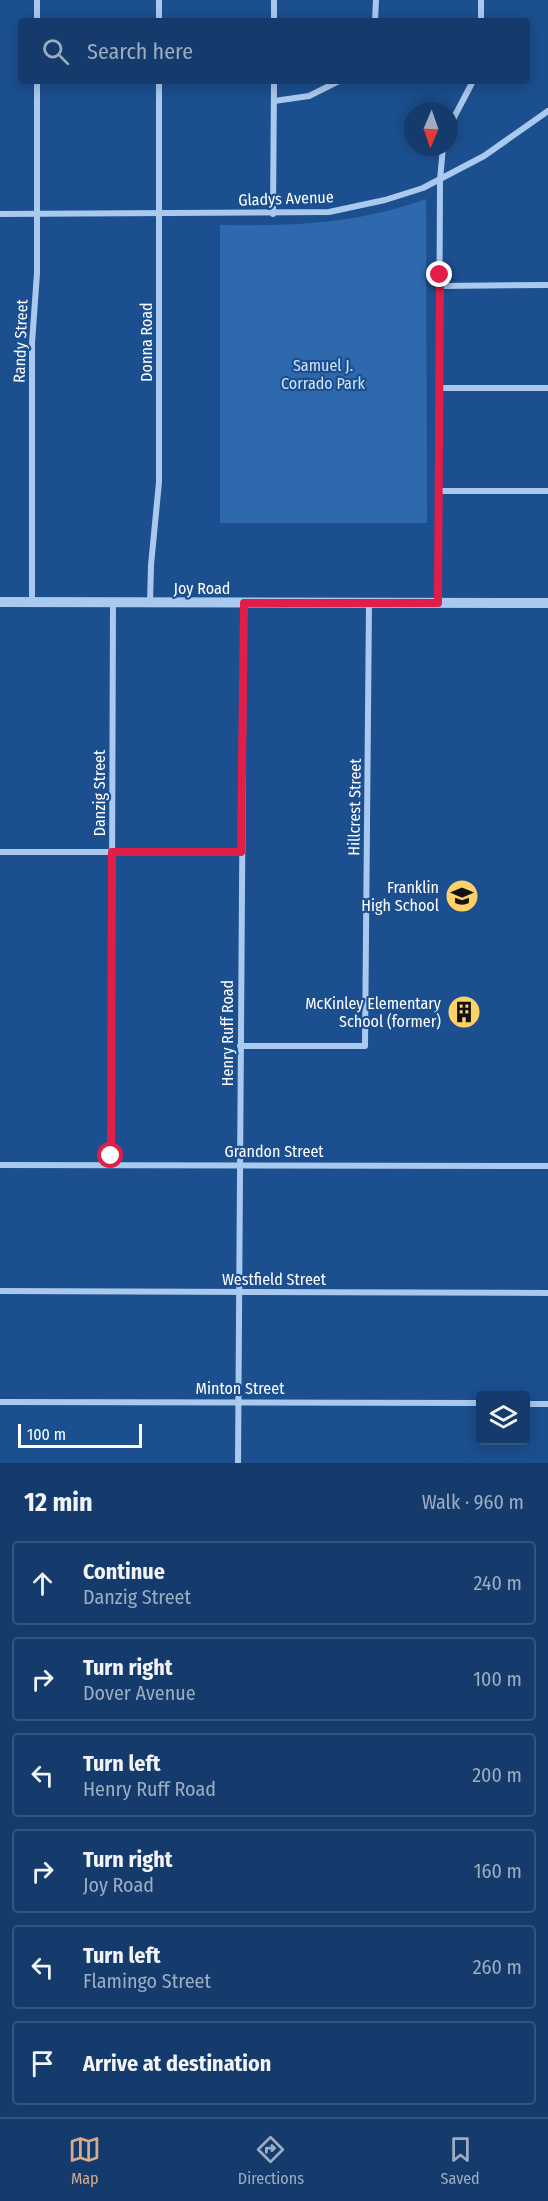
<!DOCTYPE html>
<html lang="en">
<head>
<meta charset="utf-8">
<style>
	body { margin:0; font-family:"Fira Sans Condensed",sans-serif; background:#214673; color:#f1f3f6 }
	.controls { position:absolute; right:18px; bottom:18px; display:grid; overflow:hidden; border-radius:6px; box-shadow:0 3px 15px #0003 }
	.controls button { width:54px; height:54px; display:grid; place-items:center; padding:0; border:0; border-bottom:2px solid #33557e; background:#143b6b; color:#f1f3f6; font:30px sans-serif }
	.compass { position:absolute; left:404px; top:102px; width:54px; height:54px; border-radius:50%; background:#143b6b; box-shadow:0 3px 15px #0003; rotate:182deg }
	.scale { position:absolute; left:18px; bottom:15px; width:124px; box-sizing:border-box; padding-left:6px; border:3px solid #fff; border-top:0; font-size:16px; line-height:21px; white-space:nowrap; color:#fff; -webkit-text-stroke:4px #1b4f8f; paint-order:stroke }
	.stop { position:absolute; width:18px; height:18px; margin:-14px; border:4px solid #e11d48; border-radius:50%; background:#fff }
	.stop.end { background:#e11d48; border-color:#fff; box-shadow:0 2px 6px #0008 }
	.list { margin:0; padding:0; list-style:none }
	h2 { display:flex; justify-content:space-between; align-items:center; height:78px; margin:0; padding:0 24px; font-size:26px }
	h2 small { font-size:20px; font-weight:400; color:#9dadc1 }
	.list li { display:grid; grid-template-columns:39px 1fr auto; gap:18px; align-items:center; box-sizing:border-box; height:84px; margin:0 12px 12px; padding:0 12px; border:2px solid #33557e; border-radius:6px }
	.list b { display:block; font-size:22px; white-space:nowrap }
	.list p { margin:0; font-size:20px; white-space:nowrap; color:#9dadc1 }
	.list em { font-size:20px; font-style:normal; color:#9dadc1 }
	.icon { flex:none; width:33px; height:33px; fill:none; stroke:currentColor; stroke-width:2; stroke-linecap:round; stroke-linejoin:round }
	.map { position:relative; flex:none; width:548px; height:1463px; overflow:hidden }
	.search { position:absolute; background:#143b6b; box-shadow:0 3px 15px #0003; left:18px; right:18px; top:18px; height:66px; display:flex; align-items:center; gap:15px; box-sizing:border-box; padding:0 21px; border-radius:6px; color:#9dadc1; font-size:22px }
	.sheet { height:654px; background:#143b6b }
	nav { display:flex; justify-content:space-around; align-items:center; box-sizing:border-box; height:84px; border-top:2px solid #33557e; background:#143b6b; font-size:16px; color:#9dadc1 }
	nav a { display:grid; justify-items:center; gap:3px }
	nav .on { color:#d6ab8b }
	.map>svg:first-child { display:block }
	.green { fill:#2e69ad }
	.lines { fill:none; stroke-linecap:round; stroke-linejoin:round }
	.minor { stroke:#a9c9ee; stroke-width:6 }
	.tertiary { stroke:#a9c9ee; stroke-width:10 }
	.route { stroke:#e11d48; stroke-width:8 }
	.labels { text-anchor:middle; stroke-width:4.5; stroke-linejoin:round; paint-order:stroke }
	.street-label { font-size:16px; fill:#fff; stroke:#1b4f8f }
	.park-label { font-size:16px; fill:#cfe3fa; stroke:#1b4f8f }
	.poi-label { font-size:16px; fill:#fff; stroke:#1b4f8f; text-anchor:end }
</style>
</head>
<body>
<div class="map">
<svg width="548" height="1463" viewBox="0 0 548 1463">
	<rect width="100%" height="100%" fill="#1b4f8f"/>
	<path class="green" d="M426 199 427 523H220V225C294 226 356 224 426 199Z"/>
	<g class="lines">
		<g class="minor">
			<polyline points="37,0 37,21"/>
			<polyline points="159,0 159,21"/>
			<polyline points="274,0 274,21"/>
			<polyline points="481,0 481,21"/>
			<polyline points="375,21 376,0"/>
			<polyline points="274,101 309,96 339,81"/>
			<polyline points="449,127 473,81"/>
			<polyline points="0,214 329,212 385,200 423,188 484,156 548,111"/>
			<polyline points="273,214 274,81"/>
			<polyline points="440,286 548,285"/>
			<polyline points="440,388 548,388"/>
			<polyline points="440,491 548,491"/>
			<polyline points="32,602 32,343 37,273 37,81"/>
			<polyline points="150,603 151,565 159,482 159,81"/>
			<polyline points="438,603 440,180 443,147"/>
			<polyline points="0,852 241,852"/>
			<polyline points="240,1046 365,1046 369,603"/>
			<polyline points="111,1164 113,603"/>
			<polyline points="0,1165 548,1166"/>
			<polyline points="0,1291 548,1293"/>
			<polyline points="0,1402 480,1403"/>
			<polyline points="526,1404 548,1404"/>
			<polyline points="238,1463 244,603"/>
		</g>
		<polyline class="tertiary" points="0,602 548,603"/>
	</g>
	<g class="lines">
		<polyline class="route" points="111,1156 112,852 241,852 244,603 438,603 440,275"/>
	</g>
	<defs>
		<g id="school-disc" transform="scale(1.725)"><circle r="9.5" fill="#ffd166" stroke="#1b4f8f"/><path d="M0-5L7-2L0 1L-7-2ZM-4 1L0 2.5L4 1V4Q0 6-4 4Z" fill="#111"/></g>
		<g id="building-disc" transform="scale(1.725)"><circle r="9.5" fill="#ffd166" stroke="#1b4f8f"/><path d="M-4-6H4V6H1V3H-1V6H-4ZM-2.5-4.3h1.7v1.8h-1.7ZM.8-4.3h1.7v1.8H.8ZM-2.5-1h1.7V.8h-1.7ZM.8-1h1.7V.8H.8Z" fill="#111"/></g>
	</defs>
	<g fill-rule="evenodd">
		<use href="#school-disc" x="462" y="896"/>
		<use href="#building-disc" x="464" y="1012"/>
	</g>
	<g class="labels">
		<g class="street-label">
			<text transform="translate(286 198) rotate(-2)" y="6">Gladys Avenue</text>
			<text transform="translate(20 341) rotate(-88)" y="6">Randy Street</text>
			<text transform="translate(146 342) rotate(-90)" y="6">Donna Road</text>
			<text x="202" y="594">Joy Road</text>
			<text transform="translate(99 793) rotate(-90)" y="6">Danzig Street</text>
			<text transform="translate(354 807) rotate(-89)" y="6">Hillcrest Street</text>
			<text transform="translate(227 1033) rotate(-90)" y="6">Henry Ruff Road</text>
			<text x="274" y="1157">Grandon Street</text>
			<text x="274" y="1285">Westfield Street</text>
			<text x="240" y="1394">Minton Street</text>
		</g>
		<g class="park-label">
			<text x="323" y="371">Samuel J.<tspan x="323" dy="18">Corrado Park</tspan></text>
		</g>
		<g class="poi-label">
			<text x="439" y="893">Franklin<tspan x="439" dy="18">High School</tspan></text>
			<text x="441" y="1009">McKinley Elementary<tspan x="441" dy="18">School (former)</tspan></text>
		</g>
	</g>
</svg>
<div class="controls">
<button><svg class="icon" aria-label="layers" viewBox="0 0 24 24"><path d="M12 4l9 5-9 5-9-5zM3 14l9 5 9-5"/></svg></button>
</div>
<svg class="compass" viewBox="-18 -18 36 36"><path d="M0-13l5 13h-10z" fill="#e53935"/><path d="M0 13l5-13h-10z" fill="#9dadc1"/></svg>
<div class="scale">100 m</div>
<div class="stop" style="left:111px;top:1156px"></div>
<div class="stop end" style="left:440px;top:275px"></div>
<div class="search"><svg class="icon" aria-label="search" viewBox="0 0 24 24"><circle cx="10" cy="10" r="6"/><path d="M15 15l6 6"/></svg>Search here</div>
</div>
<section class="sheet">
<h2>12 min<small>Walk · 960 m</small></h2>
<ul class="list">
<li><svg class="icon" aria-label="ahead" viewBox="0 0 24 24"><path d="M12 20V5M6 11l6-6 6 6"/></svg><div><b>Continue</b><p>Danzig Street</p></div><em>240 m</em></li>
<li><svg class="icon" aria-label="right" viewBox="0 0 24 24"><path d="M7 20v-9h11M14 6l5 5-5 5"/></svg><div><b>Turn right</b><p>Dover Avenue</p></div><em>100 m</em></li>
<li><svg class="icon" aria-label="left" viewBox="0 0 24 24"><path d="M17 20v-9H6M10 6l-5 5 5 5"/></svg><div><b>Turn left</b><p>Henry Ruff Road</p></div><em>200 m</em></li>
<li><svg class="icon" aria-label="right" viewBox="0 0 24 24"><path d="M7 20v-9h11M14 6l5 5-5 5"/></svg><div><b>Turn right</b><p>Joy Road</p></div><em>160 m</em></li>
<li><svg class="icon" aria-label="left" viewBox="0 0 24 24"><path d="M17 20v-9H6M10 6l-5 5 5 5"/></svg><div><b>Turn left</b><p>Flamingo Street</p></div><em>260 m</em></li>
<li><svg class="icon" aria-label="arrive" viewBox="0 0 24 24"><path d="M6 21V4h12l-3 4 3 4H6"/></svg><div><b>Arrive at destination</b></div></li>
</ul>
</section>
<nav>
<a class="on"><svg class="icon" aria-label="map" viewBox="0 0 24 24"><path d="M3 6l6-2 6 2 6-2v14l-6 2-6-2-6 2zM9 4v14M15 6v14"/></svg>Map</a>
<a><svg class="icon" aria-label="directions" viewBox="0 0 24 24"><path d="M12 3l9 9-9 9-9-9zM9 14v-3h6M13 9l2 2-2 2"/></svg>Directions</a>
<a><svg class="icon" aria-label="saved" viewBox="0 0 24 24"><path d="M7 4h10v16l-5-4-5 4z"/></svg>Saved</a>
</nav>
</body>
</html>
